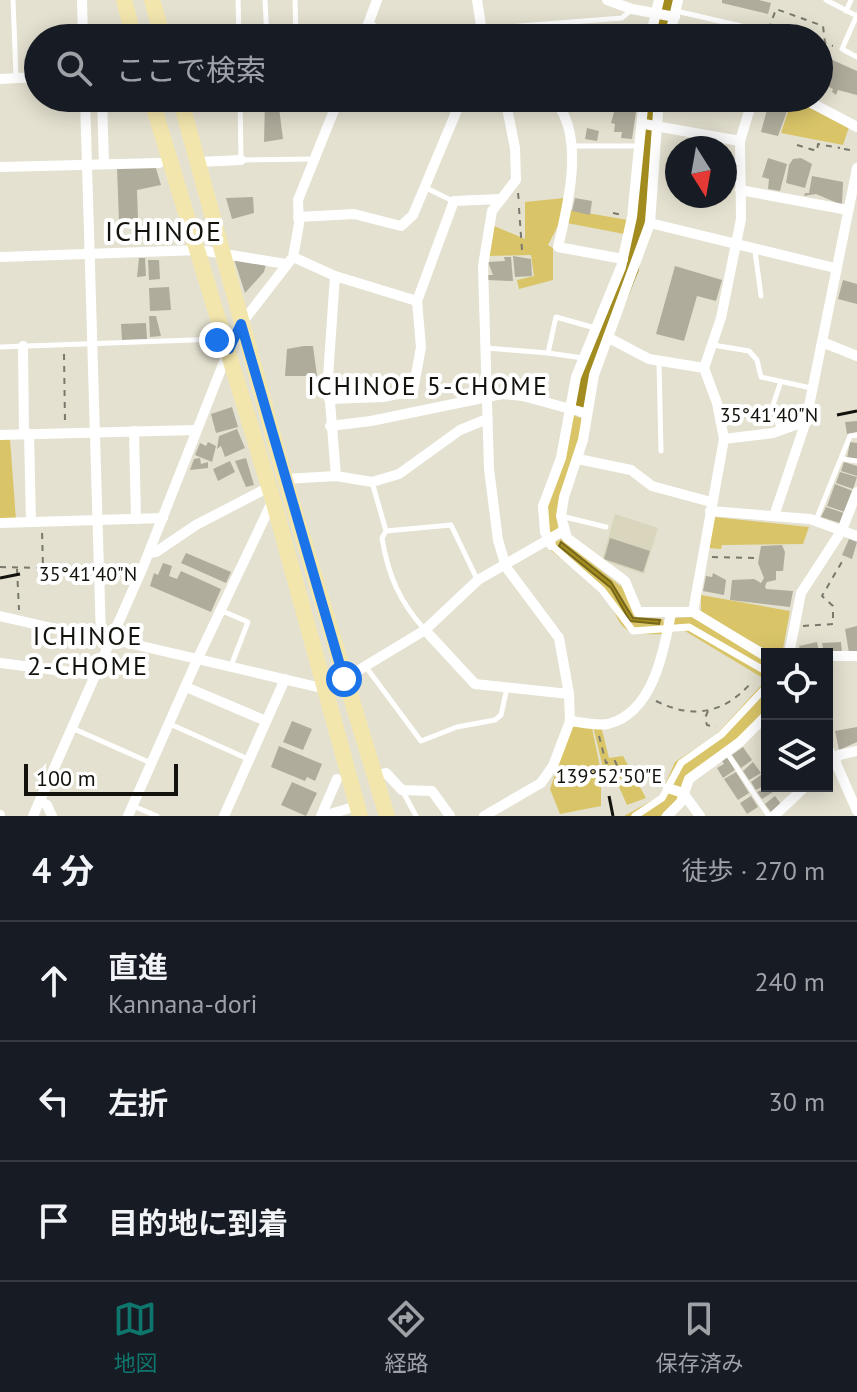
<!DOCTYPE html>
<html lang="ja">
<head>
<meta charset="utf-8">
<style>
	body { margin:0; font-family:"PT Sans","Noto Sans JP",sans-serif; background:#20242c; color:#f1f3f6 }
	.controls { position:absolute; right:24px; bottom:24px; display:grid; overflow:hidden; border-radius:0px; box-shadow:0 4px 20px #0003 }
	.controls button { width:72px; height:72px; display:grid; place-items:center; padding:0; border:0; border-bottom:2px solid #363941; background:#171b24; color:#f1f3f6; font:40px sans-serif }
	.compass { position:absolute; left:665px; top:136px; width:72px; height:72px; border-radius:50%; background:#171b24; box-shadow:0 4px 20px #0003; rotate:169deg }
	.scale { position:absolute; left:24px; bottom:20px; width:154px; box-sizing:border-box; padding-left:8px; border:4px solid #13120d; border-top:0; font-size:22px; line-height:28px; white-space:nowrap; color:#13120d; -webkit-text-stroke:6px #fff; paint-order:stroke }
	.stop { position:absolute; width:24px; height:24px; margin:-18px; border:6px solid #1a73e8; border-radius:50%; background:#fff }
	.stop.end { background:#1a73e8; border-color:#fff; box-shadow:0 2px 8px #0008 }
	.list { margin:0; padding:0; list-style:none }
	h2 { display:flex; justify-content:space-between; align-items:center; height:104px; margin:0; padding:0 32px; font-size:34px }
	h2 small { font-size:26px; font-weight:400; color:#9ea1a6 }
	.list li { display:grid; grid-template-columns:52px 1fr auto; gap:24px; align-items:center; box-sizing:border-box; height:120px; padding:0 32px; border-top:2px solid #363941 }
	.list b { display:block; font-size:30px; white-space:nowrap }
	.list p { margin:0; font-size:26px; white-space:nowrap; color:#9ea1a6 }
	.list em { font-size:26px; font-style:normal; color:#9ea1a6 }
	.icon { flex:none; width:44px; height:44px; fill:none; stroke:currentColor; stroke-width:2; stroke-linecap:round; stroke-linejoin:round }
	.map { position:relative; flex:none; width:857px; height:816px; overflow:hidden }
	.search { position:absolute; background:#171b24; box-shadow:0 4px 20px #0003; left:24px; right:24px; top:24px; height:88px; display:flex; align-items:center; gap:20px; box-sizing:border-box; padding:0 28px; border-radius:44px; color:#9ea1a6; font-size:30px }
	.sheet { height:464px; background:#171b24 }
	nav { display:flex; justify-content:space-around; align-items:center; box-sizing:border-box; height:112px; border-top:2px solid #363941; background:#171b24; font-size:22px; color:#9ea1a6 }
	nav a { display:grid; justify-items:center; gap:4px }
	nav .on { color:#0f766e }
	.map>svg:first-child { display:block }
	.built { fill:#dad5bd }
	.green { fill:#d9c568 }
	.water { fill:#a28c20; stroke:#77671a; stroke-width:2 }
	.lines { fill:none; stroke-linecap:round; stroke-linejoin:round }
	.river { stroke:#a28c20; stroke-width:18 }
	.building { fill:#afac9c }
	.path { stroke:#7a786d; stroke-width:2; stroke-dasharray:6 6; stroke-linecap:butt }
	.service { stroke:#fff; stroke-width:5 }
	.pedestrian { stroke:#fff; stroke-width:7 }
	.minor { stroke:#fff; stroke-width:10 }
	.primary { stroke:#f3e6ad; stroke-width:16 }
	.route { stroke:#1a73e8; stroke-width:10 }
	.ticks { fill:none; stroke:#13120d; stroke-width:3 }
	.labels { text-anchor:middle; stroke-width:8; stroke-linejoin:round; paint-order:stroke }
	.neighbourhood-label { font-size:26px; letter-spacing:2px; fill:#13120d; stroke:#fff }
	.quarter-label { font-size:28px; letter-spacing:2px; fill:#13120d; stroke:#fff }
	.ticks-label { font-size:20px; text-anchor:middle; fill:#13120d; stroke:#fff; stroke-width:8; stroke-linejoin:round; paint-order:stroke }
</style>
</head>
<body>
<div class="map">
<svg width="857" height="816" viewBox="0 0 857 816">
	<rect width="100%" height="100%" fill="#e4e1d0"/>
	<polygon class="built" points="615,514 658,528 644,574 602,560"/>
	<g class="green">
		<polygon points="642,98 656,98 647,224 597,354 584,409 568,406 610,292 624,234 567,223 570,210 628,220"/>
		<polygon points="792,99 849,127 843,145 781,133"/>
		<polygon points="564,198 559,224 548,245 553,248 553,280 519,289 517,280 534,276 531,255 487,256 492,225 525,239 525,202"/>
		<path d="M566 413 581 418C587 456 554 492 558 530L543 540 546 492 559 460Z"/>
		<polygon points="0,439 10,439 16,520 0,520"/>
		<polygon points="714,517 809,527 803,544 722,545 721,549 709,548"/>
		<path d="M561 539 623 588 636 617 663 619 665 634C606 637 628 618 596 586 582 571 562 561 547 547Z"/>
		<polygon points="701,595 790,611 782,654 772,653 701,613"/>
		<polygon points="693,617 767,661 767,709 738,739 686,776 678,799 666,812 660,816 624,816 660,796 675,762 715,736 766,680 685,631 671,631 674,618"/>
		<polygon points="571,726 592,728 601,772 601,806 560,814 550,789"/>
		<polygon points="593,726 601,726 609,758 623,756 646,798 627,805 612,771 604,772"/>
	</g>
	<polygon class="water" points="561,542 611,582 633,618 660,620 659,624 630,621 611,588 559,546"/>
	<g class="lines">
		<g class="river">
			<polyline points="658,38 670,0"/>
			<polyline points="578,407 579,394 630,268 651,98"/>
		</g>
	</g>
	<g class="building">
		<polygon points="722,0 759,0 771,3 768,14 722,3"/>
		<polygon points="787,25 814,38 781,38"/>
		<polygon points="819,54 857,71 857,95 838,90 836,95 832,92 833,89 819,82"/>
		<polygon points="618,98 638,98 632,139 621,138 622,132 614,132 615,124 611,123"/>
		<polygon points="778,98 791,100 778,136 761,132 769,102 777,103"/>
		<polygon points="278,100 283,139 264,142 265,101"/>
		<polygon points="587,128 599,131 597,141 585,139"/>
		<polygon points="768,158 787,164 780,191 768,189 769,179 762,177"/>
		<polygon points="801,158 812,164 805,188 786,183 789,165 793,159"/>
		<polygon points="155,165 161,185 137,190 138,220 119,222 117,168"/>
		<polygon points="812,176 843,182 842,205 816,194 804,196 805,193 809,193"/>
		<polygon points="253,197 254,213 232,219 226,198"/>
		<polygon points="575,198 592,201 590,215 572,211"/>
		<polygon points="513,256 531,259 532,276 515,277"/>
		<polygon points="504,257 511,257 513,281 488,280 488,275 493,275 488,262 505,261"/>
		<polygon points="139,258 145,258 146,276 137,277"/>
		<polygon points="234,259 266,264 264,272 245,293"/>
		<polygon points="148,260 159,260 160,279 149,280"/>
		<polygon points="675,266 722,280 716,301 697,296 684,341 656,334"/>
		<polygon points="843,280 857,284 857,304 838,299"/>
		<polygon points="169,287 171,310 150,311 149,288"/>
		<polygon points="149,316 156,316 161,336 150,337"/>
		<polygon points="146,323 147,339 122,340 121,324"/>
		<polygon points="304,346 313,346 317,376 285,376 287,349"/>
		<polygon points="232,407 238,427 216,433 211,414"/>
		<polygon points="857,421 857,432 847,434 845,422"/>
		<polygon points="237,429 245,448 225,457 221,446 217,449 219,436"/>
		<polygon points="208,442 216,446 212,462 195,455 200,443 206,446"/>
		<polygon points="850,442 857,443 857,460 847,458"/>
		<polygon points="200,458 201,464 208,462 208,468 190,470 194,459"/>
		<polygon points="246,458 254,485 246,487 235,461"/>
		<polygon points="230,461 235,472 218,481 213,469"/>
		<polygon points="844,462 857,466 857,476 841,471"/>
		<polygon points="840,472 857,477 853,489 836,483"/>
		<polygon points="835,484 853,491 845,512 827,506"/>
		<polygon points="826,507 844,513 840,523 821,517"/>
		<polygon points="610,538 650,551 643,572 604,559"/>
		<polygon points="849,539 857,542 852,559 842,555"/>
		<polygon points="782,545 785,552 783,571 776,571 776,580 767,582 765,586 766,589 793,591 790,607 730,600 732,580 754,579 761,583 764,578 758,563 761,546"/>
		<polygon points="186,553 231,572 226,583 181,563"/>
		<polygon points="163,563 172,566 169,576 177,579 181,571 221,589 211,612 150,586 154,573 158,575"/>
		<polygon points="713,573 726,580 724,595 703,591 706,576 712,577"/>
		<polygon points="857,626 857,652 849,653 845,629"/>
		<polygon points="817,642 819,652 801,654 799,646"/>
		<polygon points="841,642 842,653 824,654 822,643"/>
		<polygon points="292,721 312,729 303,750 283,742"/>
		<polygon points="857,727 857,742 839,750 835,731"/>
		<polygon points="279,746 322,764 315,781 307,777 305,781 271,767"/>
		<polygon points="743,747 752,760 741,768 732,755"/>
		<polygon points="726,755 735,770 723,778 717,768 724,764 721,759"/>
		<polygon points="753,762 761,773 749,780 743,771"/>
		<polygon points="736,772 749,793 738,800 724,779"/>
		<polygon points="761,775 767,784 756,790 751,782"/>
		<polygon points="292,782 317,793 306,816 281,805"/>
		<polygon points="769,786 773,792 762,799 757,792"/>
		<polygon points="751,796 758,807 747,814 740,803"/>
		<polygon points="775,796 781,804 771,812 765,804"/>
	</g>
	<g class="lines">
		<g class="path">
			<polyline points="749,28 767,34 776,9 823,26 825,43 833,46"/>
			<polyline points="797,145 817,151 818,144 840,148"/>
			<polyline points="844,149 855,151"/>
			<polyline points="518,193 519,202"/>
			<polyline points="519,208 522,250"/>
			<polyline points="613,213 623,215"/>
			<polyline points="64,354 65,423"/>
			<polyline points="712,557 755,558"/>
			<polyline points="0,567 43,568 42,530"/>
			<polyline points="17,569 19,610"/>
			<polyline points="803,626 833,624 833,606 822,596 843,560"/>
			<path d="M656 701C692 719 723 714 750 684L753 686"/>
			<polyline points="708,711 705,718 707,725 716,727"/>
			<polyline points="599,736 606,763 615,761 618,768"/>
		</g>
		<g class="service">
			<polyline points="13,0 16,77"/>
			<polyline points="238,0 239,38"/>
			<polyline points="265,0 267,38"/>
			<polyline points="295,0 296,38"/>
			<polyline points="826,0 857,16"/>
			<polyline points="676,11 741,26"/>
			<polyline points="846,11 851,0"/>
			<polyline points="857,15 842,49 857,57"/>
			<polyline points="482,29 622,18 631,10"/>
			<polyline points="240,98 241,160 314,159"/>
			<polyline points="570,146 640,146"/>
			<polyline points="426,188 453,201"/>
			<polyline points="755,251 761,296"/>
			<polyline points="713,345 749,351 757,360 761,377 811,388"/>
			<polyline points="0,347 220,339"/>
			<polyline points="487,348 548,353 556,317 595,328"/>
			<polyline points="548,353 583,358"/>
			<polyline points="659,363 661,451"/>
			<polyline points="779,429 773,405 780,384"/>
			<polyline points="843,459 857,461"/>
			<polyline points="372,482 386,531 451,525 477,579"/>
			<polyline points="561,516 606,527"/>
			<polyline points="816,520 850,436 857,435"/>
			<path d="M386 531 382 538C388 575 399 601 425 630"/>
			<polyline points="220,610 248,622 231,666"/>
			<polyline points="366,667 421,741 457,727 495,720 501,715 507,688"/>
			<polyline points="170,724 248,759"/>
			<polyline points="72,728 151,763"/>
			<polyline points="727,753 769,816"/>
			<polyline points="402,790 416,816"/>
			<polyline points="133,806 157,816"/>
		</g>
		<g class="pedestrian">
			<polyline points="551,545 602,590 633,631 689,627 767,672"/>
			<polyline points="635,816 662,798 681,763 721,735 767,686"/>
		</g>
		<g class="minor">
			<polyline points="82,0 83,38"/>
			<polyline points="477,0 483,38"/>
			<polyline points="607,0 632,9 675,17"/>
			<polyline points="368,24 388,38"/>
			<polyline points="363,38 377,0"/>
			<polyline points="650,38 659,0"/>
			<polyline points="669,38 678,0"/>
			<polyline points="0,79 38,77"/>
			<polyline points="85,98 101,638"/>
			<polyline points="102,98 104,164"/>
			<path d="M534 98 556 102C585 138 568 205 558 247L623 259"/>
			<polyline points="659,98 650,223 594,375 583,440 564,497 561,516 567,538 625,581 638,612 693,612 767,657"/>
			<polyline points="802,98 857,127"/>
			<polyline points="644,124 740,141"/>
			<polyline points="197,162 241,160"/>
			<polyline points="0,167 159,163"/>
			<polyline points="740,190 848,210"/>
			<polyline points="298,217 354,214 401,226 413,215 462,98"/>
			<polyline points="650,223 835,268"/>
			<polyline points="0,257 200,250 286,264"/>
			<polyline points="293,257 335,276 328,377 336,476"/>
			<polyline points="335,276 417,301"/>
			<polyline points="609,338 649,359 704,368"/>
			<polyline points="822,342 857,356"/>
			<polyline points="23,346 24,434"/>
			<polyline points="329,399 383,397 413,391 421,347 417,301 454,201 501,199"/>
			<polyline points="330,426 371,421 502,394 523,396 585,413"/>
			<polyline points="134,431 136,519"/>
			<polyline points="29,434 31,522"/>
			<polyline points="0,435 196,430"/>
			<polyline points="724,439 773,433 806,421"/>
			<polyline points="578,459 631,470 652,486 711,502"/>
			<polyline points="285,479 336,476 372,482 399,474 460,430 487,419"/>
			<polyline points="710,511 810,519 857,536"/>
			<polyline points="774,516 806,421 857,168"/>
			<polyline points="0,523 163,518"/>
			<polyline points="551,545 545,532 543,506 561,458 576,377 621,267 632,217 644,98"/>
			<polyline points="149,553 156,552 196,525 269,487"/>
			<polyline points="693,612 724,439 717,403 704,368 721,318 741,219 740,141 753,98"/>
			<polyline points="0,616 104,640"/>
			<polyline points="425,630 475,684 569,694"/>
			<polyline points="111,639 326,689"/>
			<polyline points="789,654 801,593 842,530 857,492"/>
			<polyline points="827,656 857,656"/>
			<polyline points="0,663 95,675"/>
			<polyline points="344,679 425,630 478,580 563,531"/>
			<polyline points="186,687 266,721"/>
			<path d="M570 721C581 722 597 726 608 724 653 713 664 651 671 613"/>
			<polyline points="827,747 835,761 827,767"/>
			<polyline points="857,751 839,755 835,761 857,811"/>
			<polyline points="375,776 386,773 402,790 432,791 450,816"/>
			<polyline points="668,788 683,793 700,816"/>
			<polyline points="40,801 47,805 52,816"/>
			<polyline points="0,815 0,816"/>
			<polyline points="33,816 143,567 229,349 241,324 293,257 299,224 298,200 339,98"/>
			<polyline points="128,816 197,660 273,500"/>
			<polyline points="224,816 285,679"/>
			<polyline points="321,816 337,779"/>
			<polyline points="323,816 357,806"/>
			<polyline points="484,816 541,783 553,766 570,721 569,694 559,638 506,567 498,540 489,469 483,266 492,211 516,180 515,148 505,98"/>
			<polyline points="667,816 681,802 689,779 740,742 767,715"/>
			<polyline points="774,816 806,786"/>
		</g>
		<g class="primary">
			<polyline points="124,0 134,38"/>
			<polyline points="152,0 163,38"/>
			<polyline points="151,98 273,500 360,816"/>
			<polyline points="180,98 285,479 387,816"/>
		</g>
	</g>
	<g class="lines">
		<polyline class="route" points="217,340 225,338 229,349 241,324 344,679"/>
	</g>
	<path class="ticks" d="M837 415 857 411M0 578 20 574M609 796 613 816"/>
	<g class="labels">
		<g class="neighbourhood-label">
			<text x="428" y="395">ICHINOE 5-CHOME</text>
			<text x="88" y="645">ICHINOE<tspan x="88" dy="30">2-CHOME</tspan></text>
		</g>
		<g class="quarter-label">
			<text x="164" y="241">ICHINOE</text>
		</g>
	</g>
	<g class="ticks-label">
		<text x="769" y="422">35°41'40"N</text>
		<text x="88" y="581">35°41'40"N</text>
		<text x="609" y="783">139°52'50"E</text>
	</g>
</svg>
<div class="controls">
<button><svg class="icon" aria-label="locate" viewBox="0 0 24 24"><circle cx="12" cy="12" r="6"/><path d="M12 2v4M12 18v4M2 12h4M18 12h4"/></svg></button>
<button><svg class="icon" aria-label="layers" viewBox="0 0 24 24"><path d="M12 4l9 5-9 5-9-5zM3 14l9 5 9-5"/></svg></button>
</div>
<svg class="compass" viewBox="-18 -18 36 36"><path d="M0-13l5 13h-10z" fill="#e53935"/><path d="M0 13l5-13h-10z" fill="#9ea1a6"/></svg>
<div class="scale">100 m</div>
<div class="stop" style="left:344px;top:679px"></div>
<div class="stop end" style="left:217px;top:340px"></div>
<div class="search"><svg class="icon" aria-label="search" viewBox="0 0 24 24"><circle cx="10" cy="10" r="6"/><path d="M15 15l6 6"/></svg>ここで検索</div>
</div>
<section class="sheet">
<h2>4 分<small>徒歩 · 270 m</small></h2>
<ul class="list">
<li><svg class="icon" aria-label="ahead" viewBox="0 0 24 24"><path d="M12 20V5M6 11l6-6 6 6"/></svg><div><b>直進</b><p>Kannana-dori</p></div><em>240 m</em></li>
<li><svg class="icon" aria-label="left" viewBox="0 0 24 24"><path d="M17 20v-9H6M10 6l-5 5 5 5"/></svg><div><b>左折</b></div><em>30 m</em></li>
<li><svg class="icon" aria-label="arrive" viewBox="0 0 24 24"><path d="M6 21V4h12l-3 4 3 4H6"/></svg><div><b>目的地に到着</b></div></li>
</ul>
</section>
<nav>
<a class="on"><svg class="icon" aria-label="map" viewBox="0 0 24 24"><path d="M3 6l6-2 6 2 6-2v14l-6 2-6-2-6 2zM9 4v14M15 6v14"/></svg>地図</a>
<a><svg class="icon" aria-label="directions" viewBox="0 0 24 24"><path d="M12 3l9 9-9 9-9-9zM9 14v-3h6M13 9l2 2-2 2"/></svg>経路</a>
<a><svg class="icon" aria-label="saved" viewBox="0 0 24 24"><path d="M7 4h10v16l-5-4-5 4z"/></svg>保存済み</a>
</nav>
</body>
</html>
